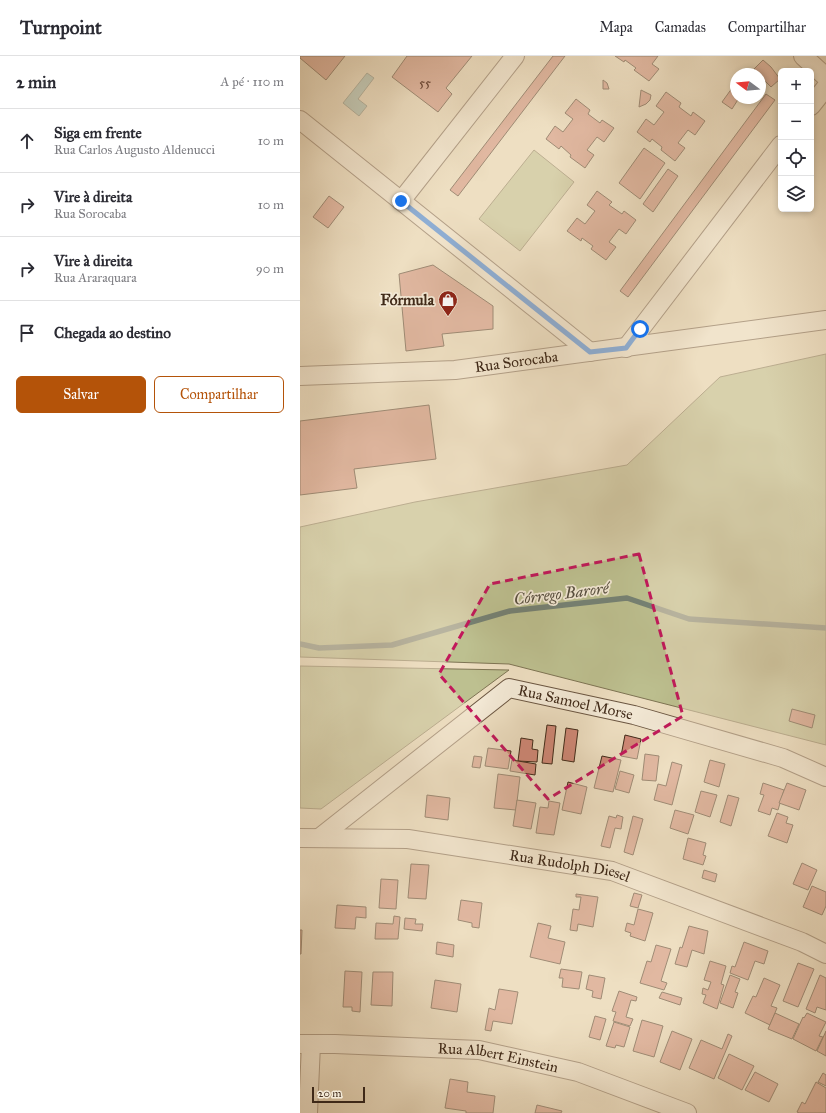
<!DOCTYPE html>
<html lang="pt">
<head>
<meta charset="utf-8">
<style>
	body { margin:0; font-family:"IM FELL Great Primer",serif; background:#f7f7f7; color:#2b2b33 }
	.controls { position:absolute; right:12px; top:12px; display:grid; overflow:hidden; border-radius:6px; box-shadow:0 2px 6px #0003 }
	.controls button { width:36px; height:36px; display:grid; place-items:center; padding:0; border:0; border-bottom:1px solid #e1e1e2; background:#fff; color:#2b2b33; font:20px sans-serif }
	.compass { position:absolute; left:430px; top:12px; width:36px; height:36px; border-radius:50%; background:#fff; box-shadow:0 2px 6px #0003; rotate:286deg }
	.scale { position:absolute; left:12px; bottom:10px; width:53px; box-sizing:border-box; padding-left:4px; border:2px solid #3f2918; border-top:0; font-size:11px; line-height:14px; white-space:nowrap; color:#3f2918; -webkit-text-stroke:3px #f4ead7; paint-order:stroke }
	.stop { position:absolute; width:12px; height:12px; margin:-9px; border:3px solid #1a73e8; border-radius:50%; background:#fff }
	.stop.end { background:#1a73e8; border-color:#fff; box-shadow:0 1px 4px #0008 }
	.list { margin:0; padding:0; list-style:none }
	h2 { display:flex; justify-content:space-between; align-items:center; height:52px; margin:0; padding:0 16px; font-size:17px }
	h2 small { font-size:13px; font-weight:400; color:#7c7c81 }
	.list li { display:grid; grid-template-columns:26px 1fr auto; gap:12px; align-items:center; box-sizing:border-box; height:64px; padding:0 16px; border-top:1px solid #e1e1e2 }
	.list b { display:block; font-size:15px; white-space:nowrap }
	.list p { margin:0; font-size:13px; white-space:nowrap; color:#7c7c81 }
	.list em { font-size:13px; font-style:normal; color:#7c7c81 }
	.actions { display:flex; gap:8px; padding:12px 16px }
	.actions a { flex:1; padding:9px 0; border:1px solid #b45309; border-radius:6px; text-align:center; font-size:14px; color:#b45309 }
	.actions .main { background:#b45309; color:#fff }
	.icon { flex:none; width:22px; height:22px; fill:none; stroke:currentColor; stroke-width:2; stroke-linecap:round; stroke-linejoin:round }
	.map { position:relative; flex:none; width:526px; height:1057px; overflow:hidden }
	header { display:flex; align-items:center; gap:24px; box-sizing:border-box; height:56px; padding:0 20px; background:#fff; border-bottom:1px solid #e1e1e2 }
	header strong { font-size:19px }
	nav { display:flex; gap:22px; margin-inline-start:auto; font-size:14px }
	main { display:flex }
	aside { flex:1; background:#fff }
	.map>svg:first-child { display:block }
	.green { fill:#bdc090; stroke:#7e7454 }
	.water { fill:#99bdb3; stroke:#758275 }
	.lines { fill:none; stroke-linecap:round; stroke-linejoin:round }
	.stream { stroke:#758275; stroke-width:5.5 }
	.building { fill:#d18978; stroke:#3f2918 }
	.minor-casing { stroke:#6b5642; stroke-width:20 }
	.minor { stroke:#f4ead7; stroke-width:18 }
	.route { stroke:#1a73e8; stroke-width:5 }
	.marked { fill:none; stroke:#c2185b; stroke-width:3; stroke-dasharray:8 5; stroke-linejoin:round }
	.labels { text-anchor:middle; stroke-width:3.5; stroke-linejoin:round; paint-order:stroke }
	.number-label { font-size:13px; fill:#644130 }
	.poi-label { font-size:15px; font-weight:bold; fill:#3f2918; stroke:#f4ead7; text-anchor:end }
	.street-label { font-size:15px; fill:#3f2918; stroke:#f4ead7 }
	.water-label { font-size:16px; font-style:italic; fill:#564e3f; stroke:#f4ead7 }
</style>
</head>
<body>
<header>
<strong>Turnpoint</strong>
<nav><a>Mapa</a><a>Camadas</a><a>Compartilhar</a></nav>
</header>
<main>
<aside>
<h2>2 min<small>A pé · 110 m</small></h2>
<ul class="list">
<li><svg class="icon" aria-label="ahead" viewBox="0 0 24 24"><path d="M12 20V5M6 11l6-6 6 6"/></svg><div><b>Siga em frente</b><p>Rua Carlos Augusto Aldenucci</p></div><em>10 m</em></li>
<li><svg class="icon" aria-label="right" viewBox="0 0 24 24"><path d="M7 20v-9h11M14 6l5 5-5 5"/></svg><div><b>Vire à direita</b><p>Rua Sorocaba</p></div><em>10 m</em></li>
<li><svg class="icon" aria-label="right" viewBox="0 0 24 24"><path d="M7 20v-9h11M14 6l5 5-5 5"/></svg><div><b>Vire à direita</b><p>Rua Araraquara</p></div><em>90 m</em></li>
<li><svg class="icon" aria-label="arrive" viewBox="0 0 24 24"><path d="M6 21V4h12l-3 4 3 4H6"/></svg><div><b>Chegada ao destino</b></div></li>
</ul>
<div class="actions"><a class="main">Salvar</a><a>Compartilhar</a></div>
</aside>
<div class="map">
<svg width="526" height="1057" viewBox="0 0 526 1057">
	<rect width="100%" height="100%" fill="#eedfc2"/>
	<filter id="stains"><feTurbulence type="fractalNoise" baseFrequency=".005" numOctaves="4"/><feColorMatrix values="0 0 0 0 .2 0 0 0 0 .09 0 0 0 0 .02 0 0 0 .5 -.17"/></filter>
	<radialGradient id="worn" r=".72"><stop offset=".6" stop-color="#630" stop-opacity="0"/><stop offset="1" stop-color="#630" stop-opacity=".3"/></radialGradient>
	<g class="green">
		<polygon points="234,94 274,126 220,195 179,163"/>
		<polygon points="526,298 526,689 209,608 0,601 0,471 115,446 327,409 420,321"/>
		<polygon points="0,610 209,614 21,753 0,752"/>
	</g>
	<polygon class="water" points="67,17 74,22 58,43 67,50 59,60 43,47"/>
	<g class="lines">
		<polyline class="stream" points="0,588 19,592 92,589 210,555 327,542 389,563 526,572"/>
	</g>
	<g class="building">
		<polygon points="0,0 45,0 26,24 0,2"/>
		<polygon points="107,0 172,0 146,32 152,38 138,56 92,21"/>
		<polygon points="253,0 265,0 158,140 150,134"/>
		<polygon points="315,0 358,0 352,8 359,13 349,25 334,14 336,12 325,4 324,6"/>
		<polygon points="463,4 471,11 480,23 471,31 460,20 460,18 458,18 454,13"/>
		<polygon points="303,24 307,27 309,33 303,33"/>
		<polygon points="435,28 436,29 436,42 439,42 432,53 422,46"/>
		<polygon points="341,34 351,39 350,44 346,48 339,51"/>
		<polygon points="366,36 381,47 379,51 391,60 393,56 405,65 395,79 388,74 378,87 385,92 375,105 361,94 362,91 352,83 350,86 337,76 346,63 354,69 364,56 356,50"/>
		<polygon points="466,38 475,44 328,241 320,235"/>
		<polygon points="276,43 290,54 288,58 300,67 302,64 314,72 304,86 297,81 287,94 294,99 285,112 270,101 271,99 261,90 259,93 246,83 255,70 263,76 273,63 265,57"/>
		<polygon points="344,92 365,107 340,143 319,127"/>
		<polygon points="368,113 378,120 353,156 343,148"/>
		<polygon points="297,135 312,146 309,149 322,158 324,155 336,164 326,178 319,173 309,186 316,191 306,204 291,193 293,190 282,182 281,185 267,175 277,162 285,168 295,155 287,149"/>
		<polygon points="29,140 44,151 28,172 13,161"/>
		<polygon points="133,209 193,250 193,273 142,278 144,290 106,295 99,218"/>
		<polygon points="129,349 136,403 54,413 57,432 0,439 0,365"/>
		<polygon points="492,653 515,659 512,672 489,665"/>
		<polygon points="247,669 256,670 252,708 242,707"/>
		<polygon points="266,672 278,674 274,706 262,704"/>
		<polygon points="325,679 341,683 337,703 321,700"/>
		<polygon points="221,682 233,684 232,693 238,694 237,706 218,705"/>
		<polygon points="188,692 211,695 208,713 185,710"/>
		<polygon points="345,698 359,700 356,725 342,724"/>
		<polygon points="174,700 182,701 180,712 172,711"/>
		<polygon points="302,700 321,704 313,736 294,732"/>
		<polygon points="212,704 236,708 235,719 210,715"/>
		<polygon points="410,704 425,708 419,731 404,726"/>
		<polygon points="372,706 382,709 372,749 354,744 358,728 366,730"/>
		<polygon points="320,715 334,719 329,737 315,733"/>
		<polygon points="198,718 220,721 216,754 194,752"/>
		<polygon points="268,726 287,731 281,758 262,754"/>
		<polygon points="463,727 484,734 478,754 472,752 470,759 458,755 464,739 460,738"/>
		<polygon points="487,727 506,734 499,754 479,747"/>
		<polygon points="401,735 417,739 410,761 395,756"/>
		<polygon points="127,739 150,742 148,764 125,761"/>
		<polygon points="428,739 439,742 431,770 420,766"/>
		<polygon points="217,744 236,747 231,773 213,770"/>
		<polygon points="249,745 260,747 254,779 236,777 240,751 248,752"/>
		<polygon points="375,754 394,759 388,778 370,772"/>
		<polygon points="477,757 488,761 486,767 493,769 487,787 468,780"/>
		<polygon points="317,759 323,761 321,773 315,772 310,792 301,790 309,760 316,762"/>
		<polygon points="333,760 343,763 333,799 324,796"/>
		<polygon points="388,782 406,787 403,799 406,800 403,809 383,803"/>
		<polygon points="502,807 517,814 508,834 493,828"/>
		<polygon points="111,808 129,809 126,843 108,842"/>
		<polygon points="404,814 417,818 415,826 402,822"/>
		<polygon points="81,823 98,824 96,853 79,852"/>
		<polygon points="512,830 526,836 526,850 522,859 503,851"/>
		<polygon points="334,837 342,839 338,852 330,850"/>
		<polygon points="276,838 298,841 293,871 278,868 277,875 270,874 273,853 279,854 281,841 276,841"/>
		<polygon points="161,844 182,847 179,872 172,871 172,867 158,864"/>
		<polygon points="37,849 66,851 66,862 56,861 55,873 35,872"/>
		<polygon points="338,853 353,857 345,885 330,880 331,877 325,875 327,867 334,869"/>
		<polygon points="94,860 100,861 98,883 75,883 76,867 93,868"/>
		<polygon points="105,862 116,863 115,868 123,868 122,875 104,873"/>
		<polygon points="238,867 251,870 248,882 265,886 260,908 230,901"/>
		<polygon points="389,870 408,875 404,898 392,894 387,911 375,908 380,891 382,892"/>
		<polygon points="0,874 2,874 1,898 0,898"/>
		<polygon points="137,886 154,889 153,901 136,898"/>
		<polygon points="444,886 468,895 464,908 455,905 448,924 430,917 432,910 435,911"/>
		<polygon points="356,889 371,893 361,925 367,927 364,934 340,927 347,905 351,906"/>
		<polygon points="410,905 426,910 421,928 424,929 417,953 403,947 406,939 402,938 403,932 408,934 411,926 404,924"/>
		<polygon points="498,907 514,913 498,951 483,945"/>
		<polygon points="261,913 282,916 279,933 262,931 263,922 259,922"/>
		<polygon points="45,915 62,916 60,956 52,955 52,951 43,951"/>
		<polygon points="73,916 93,916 92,950 71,949"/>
		<polygon points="289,919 305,922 301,943 292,941 293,935 286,933"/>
		<polygon points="430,919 440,923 435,936 438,937 433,952 420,947"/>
		<polygon points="520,919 526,922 526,954 517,951 515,957 506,953"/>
		<polygon points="464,922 480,929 471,950 477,952 470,969 445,957 453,940 456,941"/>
		<polygon points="135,924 161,928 157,956 131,952"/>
		<polygon points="199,933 218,936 212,968 193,965 191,975 185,974 189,952 195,954"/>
		<polygon points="319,935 337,941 336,945 331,944 326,961 333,963 330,970 313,965 316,956 312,955"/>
		<polygon points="362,936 382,942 380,949 359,942"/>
		<polygon points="475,957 499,968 492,983 468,973"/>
		<polygon points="507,957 526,966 519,980 523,981 516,995 493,983 503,961 504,962"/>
		<polygon points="295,960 306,963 300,984 289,981"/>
		<polygon points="342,964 363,970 354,1001 333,995"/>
		<polygon points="314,966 330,971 324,991 316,989 315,992 306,990"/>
		<polygon points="372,975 392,983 380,1014 360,1006"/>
		<polygon points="526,975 526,1000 517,995"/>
		<polygon points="428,978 432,980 414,1023 389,1012 401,984 422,993"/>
		<polygon points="429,998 454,1010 442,1034 418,1022"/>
		<polygon points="455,1016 478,1028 469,1046 445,1034"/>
		<polygon points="523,1017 526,1019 526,1030 518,1026"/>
		<polygon points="150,1023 168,1026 167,1036 195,1040 193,1057 166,1057 166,1055 145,1052"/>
		<polygon points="516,1026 526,1032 526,1057 499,1057 497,1056 502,1046 505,1048"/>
		<polygon points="237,1049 262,1055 261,1057 235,1057"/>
	</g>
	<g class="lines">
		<g class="minor-casing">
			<g id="minor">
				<polyline points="503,0 526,21"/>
				<polyline points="511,50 526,31"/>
				<polyline points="0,64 290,296"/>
				<polyline points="101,145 215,0"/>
				<polyline points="326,292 481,89"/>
				<path id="s1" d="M0 320 155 314 526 264"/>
				<path id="s2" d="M0 782 108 783 312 815 502 886 526 898"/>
				<path id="s3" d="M19 782 209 632 334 659 483 702 526 721"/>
				<path id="s4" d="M0 988H35L179 994 278 1016 387 1057"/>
				<polyline points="8,1057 11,988"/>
			</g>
		</g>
		<use href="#minor" class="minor"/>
	</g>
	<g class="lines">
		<polyline class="route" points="101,145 290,296 326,292 340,273"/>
	</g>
	<path d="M0 0H526V1057H0ZM339 498 383 660 248 743 139 618 190 528Z" fill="#eedfc2" fill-opacity=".55" fill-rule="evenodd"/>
	<path class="marked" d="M339 498 383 660 248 743 139 618 190 528Z"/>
	<defs>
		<g id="shop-pin" transform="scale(1)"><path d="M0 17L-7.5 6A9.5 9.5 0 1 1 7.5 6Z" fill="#8f2418" stroke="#f4ead7"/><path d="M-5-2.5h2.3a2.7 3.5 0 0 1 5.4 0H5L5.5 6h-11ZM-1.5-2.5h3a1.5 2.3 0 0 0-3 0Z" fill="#fff"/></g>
	</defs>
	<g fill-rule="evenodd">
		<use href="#shop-pin" x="148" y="244"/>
	</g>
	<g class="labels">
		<g class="number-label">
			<text x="125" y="31">55</text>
		</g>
		<g class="poi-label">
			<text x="134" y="249">Fórmula</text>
		</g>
		<g class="street-label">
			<text dy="5" stroke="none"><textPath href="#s1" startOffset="217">Rua Sorocaba</textPath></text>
			<text dy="5" stroke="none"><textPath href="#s3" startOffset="310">Rua Samoel Morse</textPath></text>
			<text dy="5" stroke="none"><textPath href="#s2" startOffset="272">Rua Rudolph Diesel</textPath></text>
			<text dy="5" stroke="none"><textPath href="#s4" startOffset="199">Rua Albert Einstein</textPath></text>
		</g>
		<g class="water-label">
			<text transform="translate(261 537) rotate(-7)" y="6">Córrego Baroré</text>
		</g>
	</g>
	<rect width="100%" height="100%" filter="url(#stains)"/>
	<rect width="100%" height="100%" fill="url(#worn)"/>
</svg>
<div class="controls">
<button>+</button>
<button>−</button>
<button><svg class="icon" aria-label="locate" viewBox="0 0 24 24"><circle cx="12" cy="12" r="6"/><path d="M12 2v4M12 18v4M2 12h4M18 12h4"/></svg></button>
<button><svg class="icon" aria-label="layers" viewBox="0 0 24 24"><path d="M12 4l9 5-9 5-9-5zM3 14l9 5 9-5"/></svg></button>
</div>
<svg class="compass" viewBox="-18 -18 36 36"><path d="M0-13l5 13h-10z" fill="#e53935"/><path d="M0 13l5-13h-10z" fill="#7c7c81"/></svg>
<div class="scale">20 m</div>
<div class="stop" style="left:340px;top:273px"></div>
<div class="stop end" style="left:101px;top:145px"></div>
</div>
</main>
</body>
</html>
